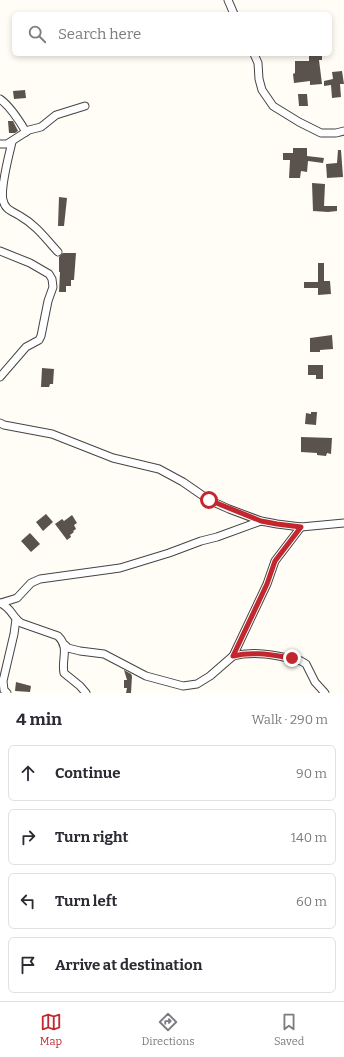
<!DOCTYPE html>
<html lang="en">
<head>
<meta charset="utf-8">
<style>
	body { margin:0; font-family:Bitter,serif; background:#f7f7f7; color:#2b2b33 }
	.stop { position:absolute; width:12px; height:12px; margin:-9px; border:3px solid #c4262e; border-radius:50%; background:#fff }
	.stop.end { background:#c4262e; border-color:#fff; box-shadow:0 1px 4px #0008 }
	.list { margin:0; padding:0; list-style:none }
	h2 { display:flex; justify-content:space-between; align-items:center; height:52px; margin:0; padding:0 16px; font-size:17px }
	h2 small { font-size:13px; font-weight:400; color:#7c7c81 }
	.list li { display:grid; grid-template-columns:26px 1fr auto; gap:12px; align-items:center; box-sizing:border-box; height:56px; margin:0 8px 8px; padding:0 8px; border:1px solid #e1e1e2; border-radius:6px }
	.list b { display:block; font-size:15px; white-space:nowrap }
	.list em { font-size:13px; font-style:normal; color:#7c7c81 }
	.icon { flex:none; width:22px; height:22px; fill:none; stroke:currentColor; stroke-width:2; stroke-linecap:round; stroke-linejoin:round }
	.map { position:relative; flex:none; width:344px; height:693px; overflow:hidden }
	.search { position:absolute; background:#fff; box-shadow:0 2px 6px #0003; left:12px; right:12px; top:12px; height:44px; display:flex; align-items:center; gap:10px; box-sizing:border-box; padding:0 14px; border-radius:6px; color:#7c7c81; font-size:15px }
	.sheet { height:308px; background:#fff }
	nav { display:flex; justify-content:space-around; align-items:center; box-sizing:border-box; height:56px; border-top:1px solid #e1e1e2; background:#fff; font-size:11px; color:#7c7c81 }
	nav a { display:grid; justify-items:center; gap:2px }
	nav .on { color:#c4262e }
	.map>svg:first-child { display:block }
	.building { fill:#5a524d }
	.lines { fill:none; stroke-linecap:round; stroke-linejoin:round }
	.street-casing { stroke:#444; stroke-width:9 }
	.street { stroke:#fff; stroke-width:7 }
	.route { stroke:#c4262e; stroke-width:5 }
</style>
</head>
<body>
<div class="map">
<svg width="344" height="693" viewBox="0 0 344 693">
	<rect width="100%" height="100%" fill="#fffdf5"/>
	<g class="building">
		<polygon points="309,54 322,54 322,60 319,60 322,84 310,85 310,81 294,83 293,74 295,73 295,61 309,61"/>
		<polygon points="342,71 344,84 340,84 341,97 332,98 331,85 324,86 324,81 333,79 332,72"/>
		<polygon points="25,90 26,98 14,99 13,91"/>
		<polygon points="298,94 307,94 308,106 299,106"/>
		<polygon points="8,121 13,121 18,131 15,133 9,133"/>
		<polygon points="293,148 307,148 307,156 324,158 323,163 308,161 307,172 301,171 300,178 289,178 290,160 283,160 283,153 293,153"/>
		<polygon points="338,150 341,150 343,177 327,178 326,164 337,163"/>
		<polygon points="312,183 325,184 324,206 337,206 337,211 328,212 313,211"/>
		<polygon points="59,197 67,198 64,226 58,226"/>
		<polygon points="63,253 76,253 74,280 71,280 71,286 66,286 66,292 59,292 60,272 59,272 59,257"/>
		<polygon points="318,263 324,263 324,281 330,281 331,294 318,295 318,288 304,288 304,282 318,282"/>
		<polygon points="332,335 333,349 320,350 320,352 310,352 310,338"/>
		<polygon points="308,365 323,365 323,379 316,379 316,375 308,375"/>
		<polygon points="42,368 54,369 53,384 50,384 49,387 41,387"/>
		<polygon points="311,412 317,412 316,425 305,424 306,413 311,414"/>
		<polygon points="301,437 332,438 331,454 327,453 326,456 317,455 317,453 301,452"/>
		<polygon points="46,514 53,522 43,531 36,522"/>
		<polygon points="72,515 77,523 74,525 76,529 73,531 74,532 70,535 71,537 67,540 55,524 62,519 64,521"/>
		<polygon points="30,533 40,544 31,552 21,541"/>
		<polygon points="124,670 131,674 132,676 131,693 126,693 127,688 124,688 124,680 127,680"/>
		<polygon points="16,682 31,686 30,692 15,691"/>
	</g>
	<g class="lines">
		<g class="street-casing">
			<g id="street">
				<polyline points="228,0 234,14"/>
				<polyline points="254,54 258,63 259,79 262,90 273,106 299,122 321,133 336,133 344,131"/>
				<path d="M0 99C11 107 19 120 26 132"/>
				<path d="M12 142C9 155 0 188 3 200 5 210 12 211 20 216 36 225 46 239 58 252"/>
				<polyline points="0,144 7,144 29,130 41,127 56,115 85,106"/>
				<polyline points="0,251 30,263 49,274 52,279 53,287 48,301 41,336 39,340 26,347 0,377"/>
				<polyline points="0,423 4,425 52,434 113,458 159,469 183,482 209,500 229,509 261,521 277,524 301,527 344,523"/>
				<path d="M0 603C11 607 12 617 21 623L58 636C70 648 61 659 64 673L80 686 86 693"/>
				<polyline points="1,603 17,598 31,583 40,579 120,568 169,553 201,541 217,537 261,521"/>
				<polyline points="65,645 68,648 80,651 104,654 146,676 183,686 197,684 210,676 233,656 267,584 275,561 301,527"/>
				<path d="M233 656C256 650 279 656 301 661L306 664 315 682 325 693"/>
				<polyline points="7,693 4,690 3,681 14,634 16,619"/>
			</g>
		</g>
		<use href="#street" class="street"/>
	</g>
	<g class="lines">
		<path class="route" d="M209 500 261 521 277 524 301 527 275 561 267 584 233 656C253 651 272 655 292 658"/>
	</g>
</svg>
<div class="stop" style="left:209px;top:500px"></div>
<div class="stop end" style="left:292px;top:658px"></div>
<div class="search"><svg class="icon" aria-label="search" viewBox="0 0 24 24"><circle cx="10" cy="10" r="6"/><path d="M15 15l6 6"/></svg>Search here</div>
</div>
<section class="sheet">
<h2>4 min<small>Walk · 290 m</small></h2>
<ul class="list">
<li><svg class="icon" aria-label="ahead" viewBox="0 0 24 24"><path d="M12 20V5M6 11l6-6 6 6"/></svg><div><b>Continue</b></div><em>90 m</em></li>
<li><svg class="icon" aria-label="right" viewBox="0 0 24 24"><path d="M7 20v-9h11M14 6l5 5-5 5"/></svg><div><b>Turn right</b></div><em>140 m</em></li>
<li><svg class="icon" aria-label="left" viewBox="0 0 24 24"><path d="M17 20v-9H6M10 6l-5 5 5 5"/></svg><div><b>Turn left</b></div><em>60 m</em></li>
<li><svg class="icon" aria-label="arrive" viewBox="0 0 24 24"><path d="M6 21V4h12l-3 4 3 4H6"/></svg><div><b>Arrive at destination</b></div></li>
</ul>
</section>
<nav>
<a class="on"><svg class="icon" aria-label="map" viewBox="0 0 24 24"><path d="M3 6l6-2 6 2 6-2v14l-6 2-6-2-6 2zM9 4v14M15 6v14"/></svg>Map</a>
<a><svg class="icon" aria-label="directions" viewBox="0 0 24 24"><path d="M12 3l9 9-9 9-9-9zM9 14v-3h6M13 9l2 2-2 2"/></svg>Directions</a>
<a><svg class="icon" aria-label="saved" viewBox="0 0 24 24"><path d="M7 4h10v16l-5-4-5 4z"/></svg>Saved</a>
</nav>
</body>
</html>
